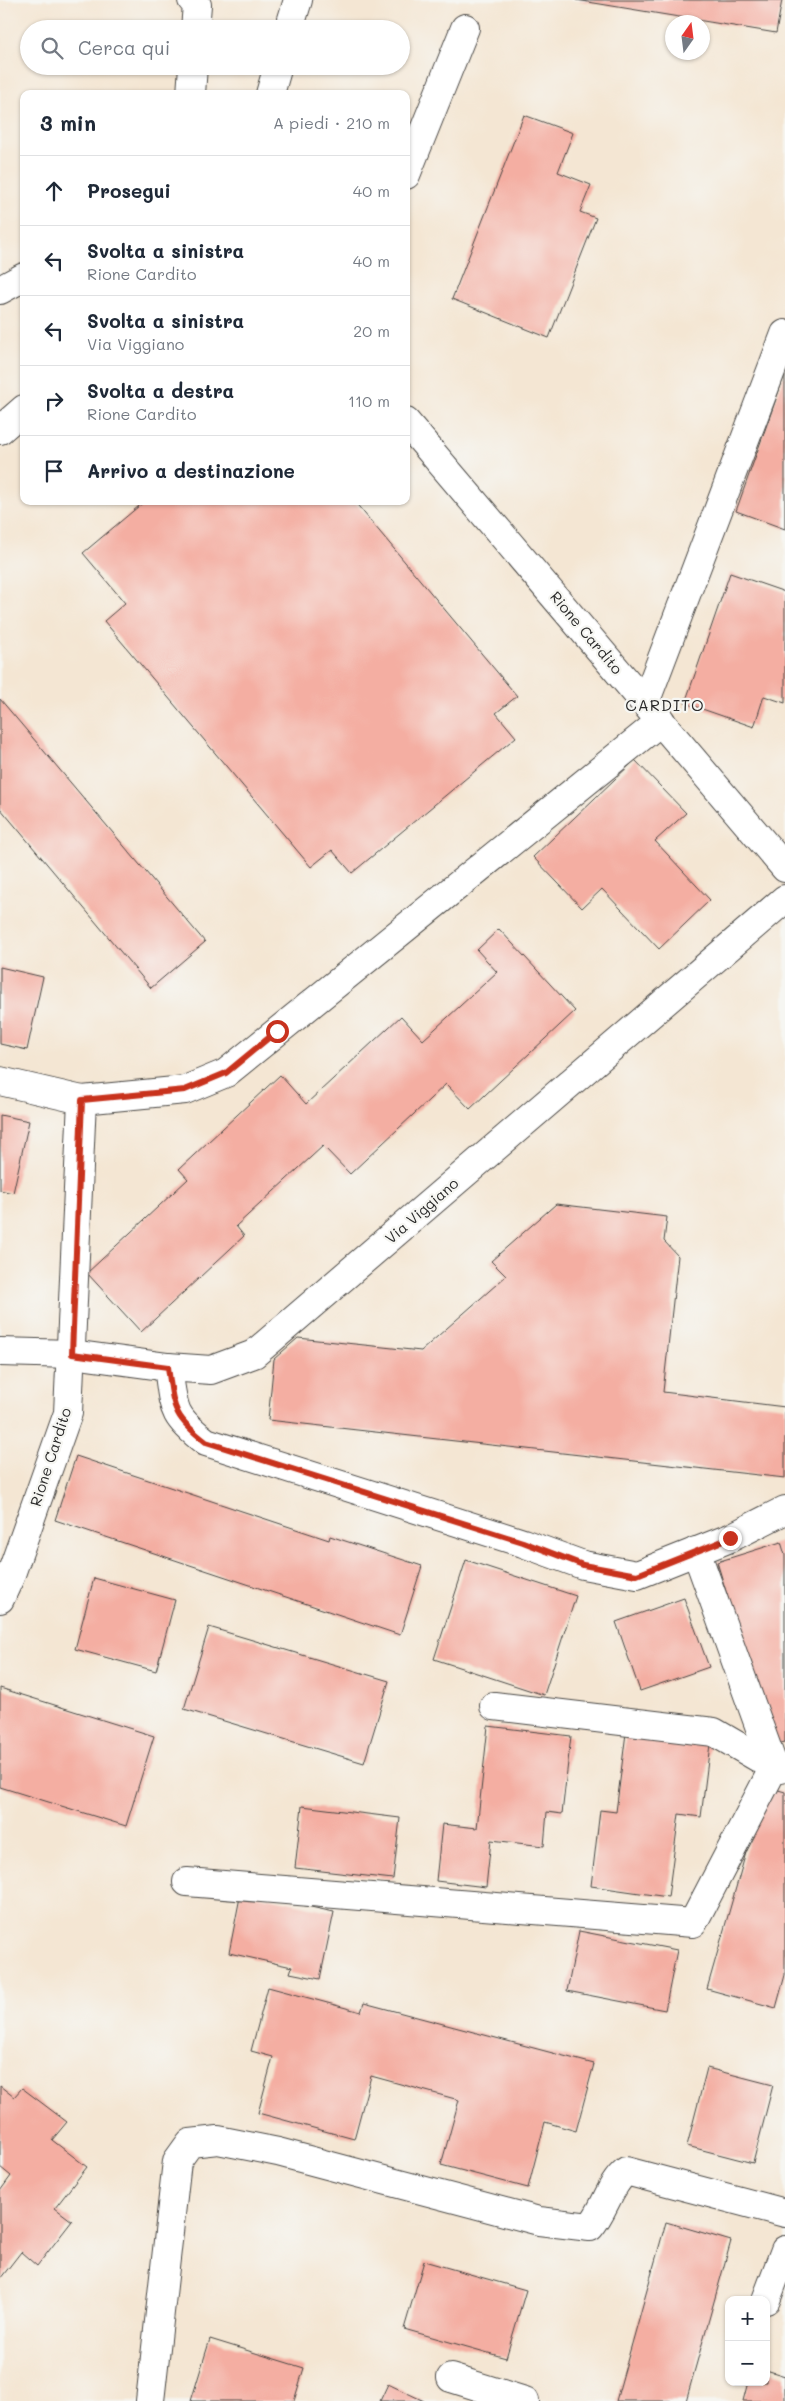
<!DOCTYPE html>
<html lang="it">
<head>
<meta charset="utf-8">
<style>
	body { margin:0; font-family:Mali,sans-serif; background:#f6f6f7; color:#1f2937 }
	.controls { position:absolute; right:15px; bottom:15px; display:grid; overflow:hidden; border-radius:10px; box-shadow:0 1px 4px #0004 }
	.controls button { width:45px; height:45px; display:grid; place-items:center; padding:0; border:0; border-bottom:1px solid #e0e1e3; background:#fff; color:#1f2937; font:25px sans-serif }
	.compass { position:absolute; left:665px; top:15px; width:45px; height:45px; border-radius:50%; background:#fff; box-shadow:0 1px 4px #0004; rotate:14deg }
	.stop { position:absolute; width:15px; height:15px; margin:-11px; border:4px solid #c8321e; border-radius:50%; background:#fff }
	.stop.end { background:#c8321e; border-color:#fff; box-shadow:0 1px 5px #0008 }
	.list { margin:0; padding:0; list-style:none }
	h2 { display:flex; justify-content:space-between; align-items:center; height:65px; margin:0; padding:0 20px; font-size:21px }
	h2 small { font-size:16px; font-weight:400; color:#747a83 }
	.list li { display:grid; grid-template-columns:32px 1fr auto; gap:15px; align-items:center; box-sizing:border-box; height:70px; padding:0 20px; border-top:1px solid #e0e1e3 }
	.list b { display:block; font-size:19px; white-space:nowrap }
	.list p { margin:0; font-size:16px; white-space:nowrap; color:#747a83 }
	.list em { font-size:16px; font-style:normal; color:#747a83 }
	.icon { flex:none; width:28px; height:28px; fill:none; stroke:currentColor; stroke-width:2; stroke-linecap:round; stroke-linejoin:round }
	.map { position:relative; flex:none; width:785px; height:2401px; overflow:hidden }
	.search { position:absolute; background:#fff; box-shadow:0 1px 4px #0004; left:20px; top:20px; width:390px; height:55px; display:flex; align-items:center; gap:12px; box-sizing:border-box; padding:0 18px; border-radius:28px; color:#747a83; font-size:19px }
	.panel { position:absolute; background:#fff; box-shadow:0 1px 4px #0004; left:20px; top:90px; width:390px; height:415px; border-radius:10px }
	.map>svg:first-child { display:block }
	.building { fill:#f4aea2 }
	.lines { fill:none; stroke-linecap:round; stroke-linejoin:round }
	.minor-casing { stroke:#494744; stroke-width:30 }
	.minor { stroke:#fff; stroke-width:28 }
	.route { stroke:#c8321e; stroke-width:6 }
	.labels { text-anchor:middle; stroke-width:4.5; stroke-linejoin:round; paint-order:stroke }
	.street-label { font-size:15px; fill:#2b2b2b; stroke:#f6f6f2 }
	.neighbourhood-label { font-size:16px; letter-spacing:1px; fill:#2b2b2b; stroke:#f6f6f2 }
</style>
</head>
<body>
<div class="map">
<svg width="785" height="2401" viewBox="0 0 785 2401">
	<rect width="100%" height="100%" fill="#f6f6f2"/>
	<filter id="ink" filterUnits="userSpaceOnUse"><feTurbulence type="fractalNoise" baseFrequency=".02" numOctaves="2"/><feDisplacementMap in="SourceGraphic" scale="10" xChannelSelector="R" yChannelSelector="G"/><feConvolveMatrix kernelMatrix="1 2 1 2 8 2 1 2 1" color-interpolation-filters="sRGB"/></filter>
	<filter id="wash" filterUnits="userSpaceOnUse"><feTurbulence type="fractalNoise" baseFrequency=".0096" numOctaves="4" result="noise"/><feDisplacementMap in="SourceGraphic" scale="20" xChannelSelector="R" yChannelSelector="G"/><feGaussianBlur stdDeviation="1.12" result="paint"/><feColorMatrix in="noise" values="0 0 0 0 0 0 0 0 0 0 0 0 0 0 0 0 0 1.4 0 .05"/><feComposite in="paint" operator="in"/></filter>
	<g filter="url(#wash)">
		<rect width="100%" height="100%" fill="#f4e6d3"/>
		<g id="blocks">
			<g class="building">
				<polygon points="576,0 782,0 776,33"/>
				<polygon points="524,115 573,133 558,172 591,185 580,212 596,218 549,338 452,299"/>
				<polygon points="785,374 785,529 736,511"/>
				<polygon points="145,501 354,501 517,696 496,713 516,737 352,873 332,850 311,867 104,621 125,603 83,553"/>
				<polygon points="730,573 785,592 785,703 764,696 754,727 685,703"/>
				<polygon points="0,699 205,942 151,988 0,808"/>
				<polygon points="635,760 686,813 655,841 710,900 659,949 602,889 582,908 533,857"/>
				<polygon points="499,929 575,1011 470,1109 446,1084 350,1174 323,1146 236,1226 244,1236 141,1332 87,1273 188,1179 179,1169 280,1075 306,1104 401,1016 423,1040 497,972 477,950"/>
				<polygon points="0,967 43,977 27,1050 0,1044"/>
				<polygon points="0,1115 29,1121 13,1193 0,1190"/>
				<polygon points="556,1204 667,1217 664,1241 678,1256 663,1392 785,1407 785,1478 268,1420 274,1359 298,1338 421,1351 506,1276 491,1261"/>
				<polygon points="76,1456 329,1540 330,1536 422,1566 400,1635 55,1520"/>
				<polygon points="781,1542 785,1555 785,1742 773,1745 717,1562"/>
				<polygon points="466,1560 576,1596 544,1695 434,1659"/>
				<polygon points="94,1578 175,1600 156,1671 75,1649"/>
				<polygon points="684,1598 709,1667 640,1691 616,1622"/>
				<polygon points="209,1627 389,1681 364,1763 184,1709"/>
				<polygon points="0,1688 154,1736 126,1826 0,1787"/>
				<polygon points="488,1726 571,1736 562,1814 547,1812 544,1846 491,1840 486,1887 436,1881 442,1824 477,1828"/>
				<polygon points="626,1733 710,1744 701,1817 679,1814 668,1897 591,1886 600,1810 616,1812"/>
				<polygon points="765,1786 785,1792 785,1975 776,2008 707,1989"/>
				<polygon points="302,1806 400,1818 393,1879 295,1868"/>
				<polygon points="241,1892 334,1912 320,1979 290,1973 292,1967 229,1953"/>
				<polygon points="579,1931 677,1950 665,2010 567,1991"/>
				<polygon points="268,1987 361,2012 364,2003 594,2064 576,2131 545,2122 528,2188 441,2165 459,2100 371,2076 354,2139 258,2113 273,2057 251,2051"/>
				<polygon points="707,2068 773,2085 753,2163 687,2146"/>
				<polygon points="0,2086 14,2097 22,2088 67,2122 52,2140 87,2167 55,2208 72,2221 37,2266 21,2252 0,2279 0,2191 11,2176 0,2167"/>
				<polygon points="666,2222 731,2241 686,2401 616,2401"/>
				<polygon points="424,2261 526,2290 506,2358 404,2329"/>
				<polygon points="210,2339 304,2368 294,2401 191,2401"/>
				<polygon points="766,2370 785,2376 785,2401 743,2401 748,2382 766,2382"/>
				<polygon points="388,2384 424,2401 380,2401"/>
			</g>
		</g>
	</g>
	<g filter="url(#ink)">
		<use href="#blocks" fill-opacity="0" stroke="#494744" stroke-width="1"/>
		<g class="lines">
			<g class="minor-casing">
				<g id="minor">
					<polyline points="192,0 197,5 195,29"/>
					<polyline points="289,29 298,0"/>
					<polyline points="191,94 193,66"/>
					<polyline points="270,94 278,66"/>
					<polyline points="406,175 465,28"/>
					<polyline points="0,290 24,277"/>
					<polyline points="406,422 785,868"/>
					<polyline points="0,430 24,409"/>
					<polyline points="645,703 785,334"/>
					<polyline points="0,1081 82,1100 185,1090 226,1073 661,721"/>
					<polyline points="0,1352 72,1354 168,1367 211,1370 254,1354 785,899"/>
					<path d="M168 1367C174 1409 171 1415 206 1442L523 1543 583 1565 637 1575 730 1538 785 1510"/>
					<polyline points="0,1599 10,1577 68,1413 82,1100"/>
					<polyline points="494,1706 714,1732 774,1767 781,1769"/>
					<polyline points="187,1882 693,1923 774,1767 696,1551"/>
					<polyline points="766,2300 785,2250"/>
					<polyline points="451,2378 525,2401"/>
					<path d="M150 2401 177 2161 190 2143 218 2140 278 2152 539 2221 590 2227C605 2210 609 2185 626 2171L785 2213"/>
				</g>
			</g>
			<use href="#minor" class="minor"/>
		</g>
	</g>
	<g class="lines" filter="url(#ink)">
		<path class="route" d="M277 1031 226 1073 185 1090 82 1100 72 1354 168 1367C174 1408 172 1416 206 1442L523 1542 583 1565 637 1575 730 1538"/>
	</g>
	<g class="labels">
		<g class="street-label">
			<text transform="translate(586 633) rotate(50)" y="5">Rione Cardito</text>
			<text transform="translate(422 1211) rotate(-41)" y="5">Via Viggiano</text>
			<text transform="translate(51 1457) rotate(-72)" y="5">Rione Cardito</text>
		</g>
		<g class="neighbourhood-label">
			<text x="665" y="711">CARDITO</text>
		</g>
	</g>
</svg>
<div class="controls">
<button>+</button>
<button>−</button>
</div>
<svg class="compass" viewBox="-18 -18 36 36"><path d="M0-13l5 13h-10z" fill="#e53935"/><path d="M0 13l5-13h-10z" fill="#747a83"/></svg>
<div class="stop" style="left:277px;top:1031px"></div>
<div class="stop end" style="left:730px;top:1538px"></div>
<div class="search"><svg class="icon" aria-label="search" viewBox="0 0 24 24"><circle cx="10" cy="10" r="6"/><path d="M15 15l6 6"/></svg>Cerca qui</div>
<section class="panel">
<h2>3 min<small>A piedi · 210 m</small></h2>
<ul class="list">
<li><svg class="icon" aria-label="ahead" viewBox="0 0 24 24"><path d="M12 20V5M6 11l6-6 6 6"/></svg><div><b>Prosegui</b></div><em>40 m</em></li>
<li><svg class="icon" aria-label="left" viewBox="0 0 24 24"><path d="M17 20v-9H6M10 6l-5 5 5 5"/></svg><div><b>Svolta a sinistra</b><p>Rione Cardito</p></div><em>40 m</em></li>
<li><svg class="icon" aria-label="left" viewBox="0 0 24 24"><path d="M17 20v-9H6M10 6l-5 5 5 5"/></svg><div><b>Svolta a sinistra</b><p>Via Viggiano</p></div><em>20 m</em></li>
<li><svg class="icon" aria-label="right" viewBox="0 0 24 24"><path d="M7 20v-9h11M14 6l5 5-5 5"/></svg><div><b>Svolta a destra</b><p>Rione Cardito</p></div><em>110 m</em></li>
<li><svg class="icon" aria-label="arrive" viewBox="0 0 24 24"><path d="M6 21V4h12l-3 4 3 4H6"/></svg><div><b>Arrivo a destinazione</b></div></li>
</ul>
</section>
</div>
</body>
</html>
